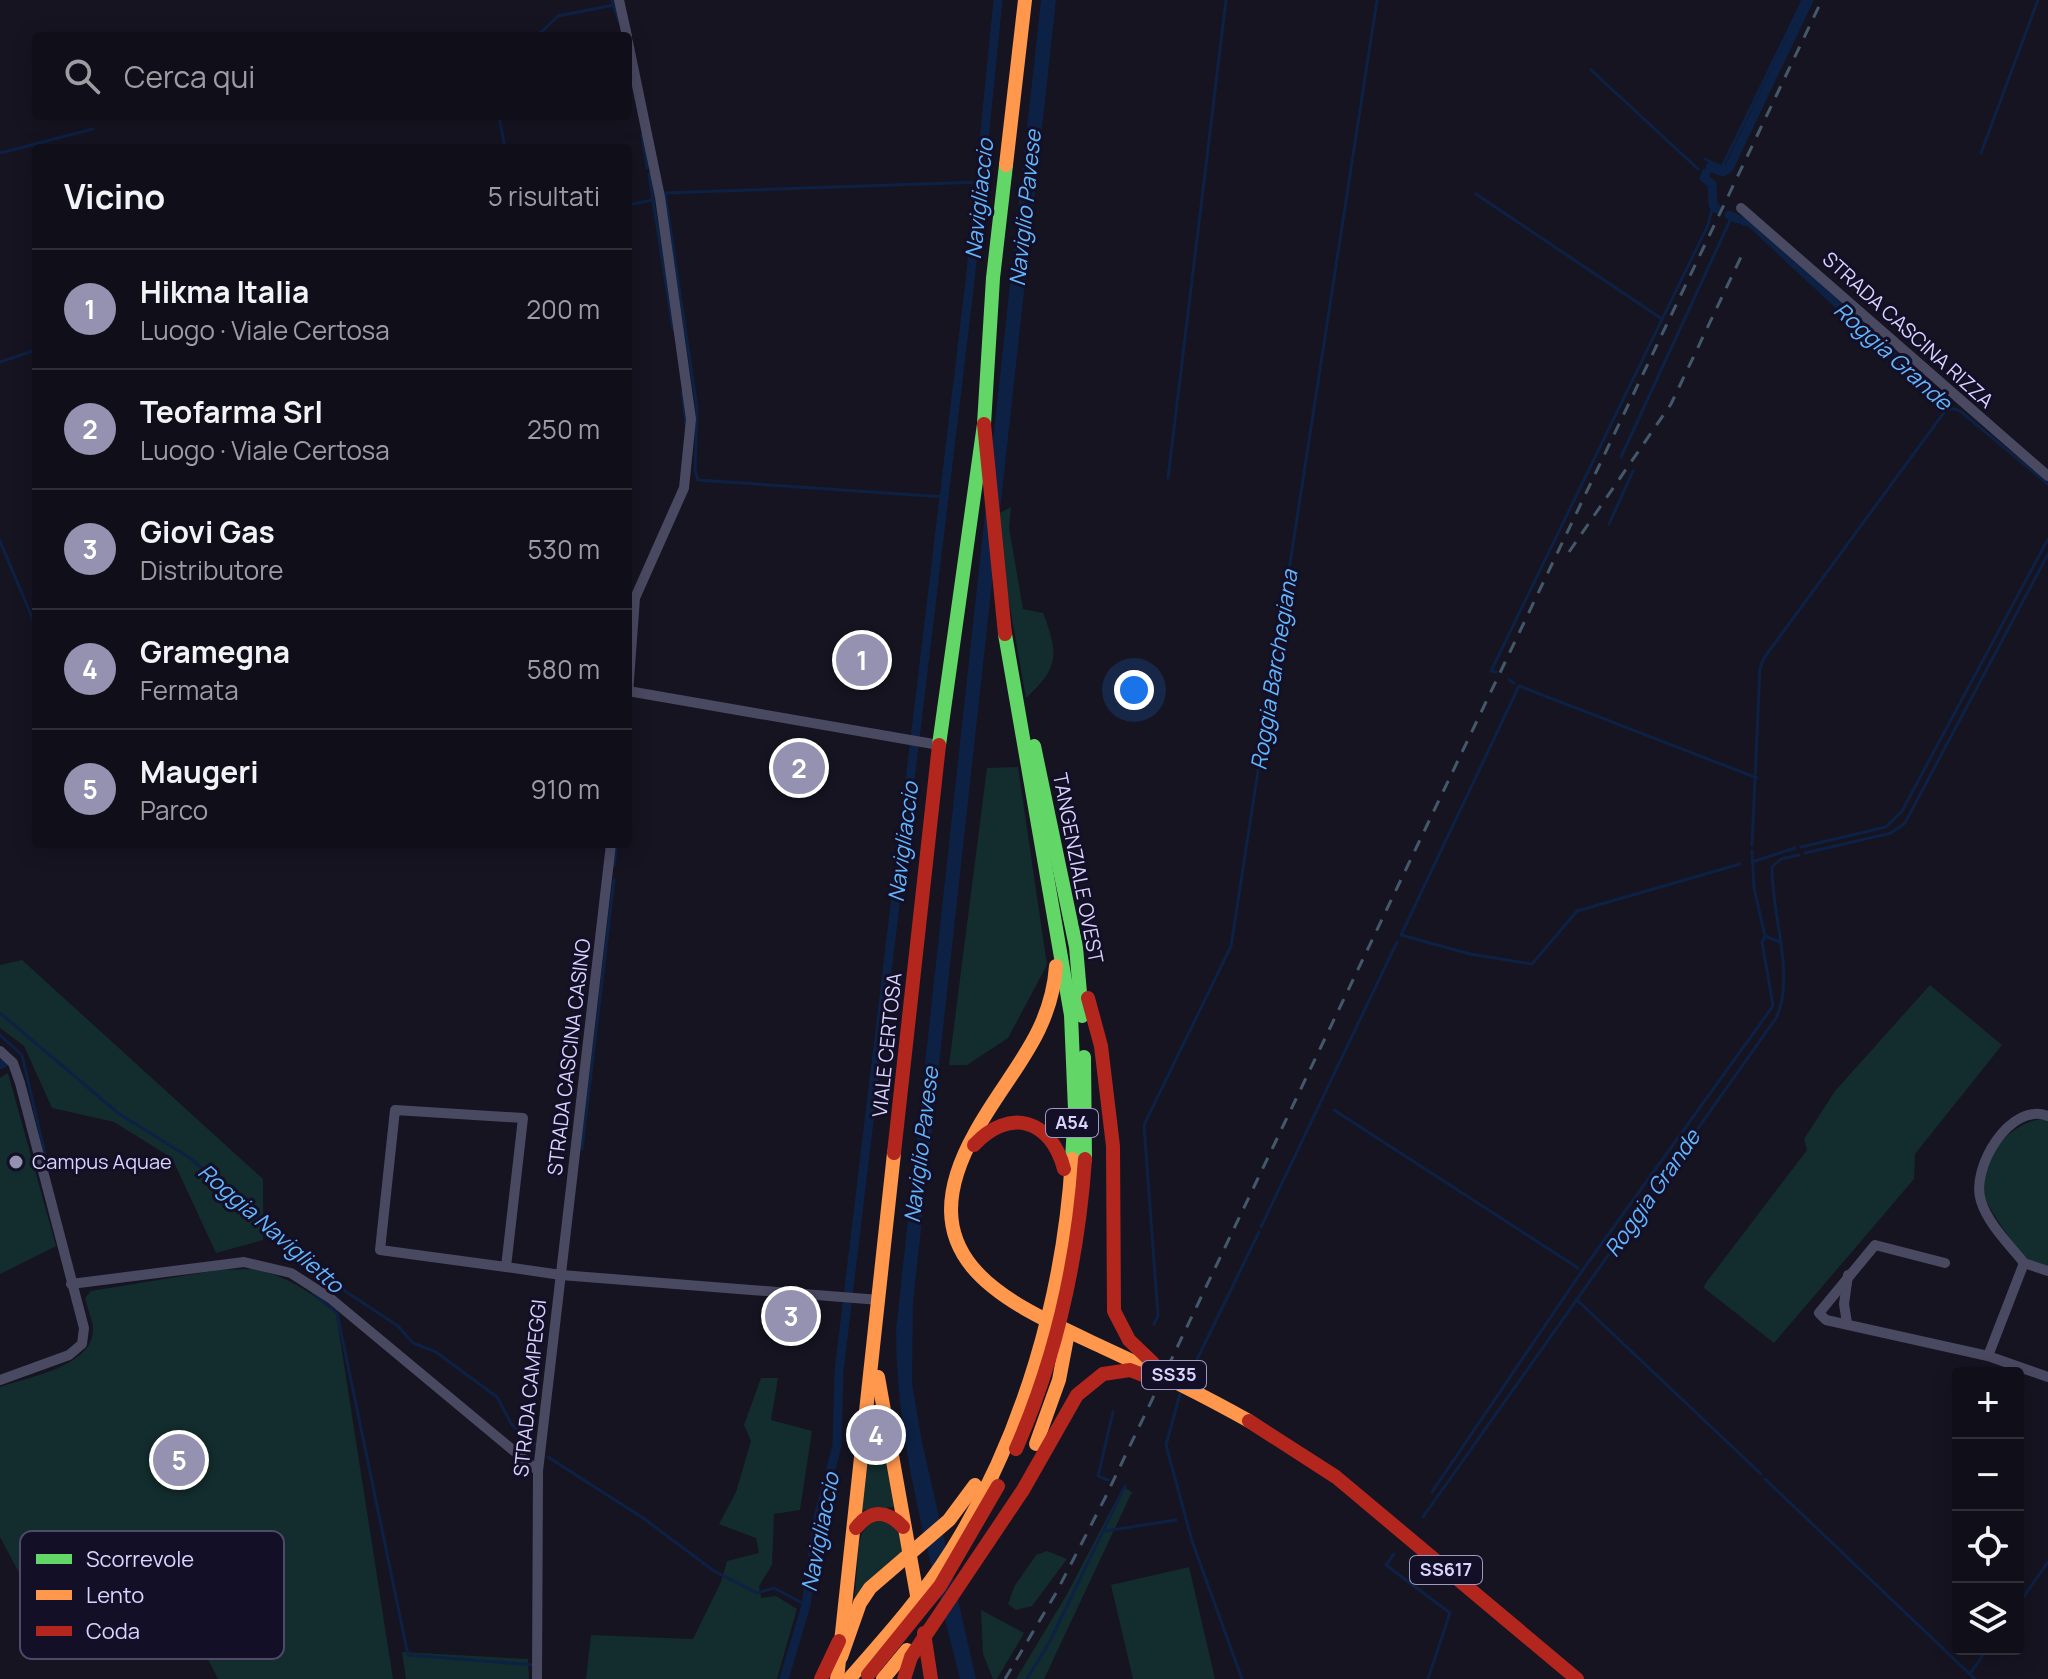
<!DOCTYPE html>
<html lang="it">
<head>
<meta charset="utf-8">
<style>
	body { margin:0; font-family:Manrope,sans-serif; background:#191822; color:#f1f3f6 }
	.controls { position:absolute; right:24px; bottom:24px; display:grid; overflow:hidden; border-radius:8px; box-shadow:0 4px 20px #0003 }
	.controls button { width:72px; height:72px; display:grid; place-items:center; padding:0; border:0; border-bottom:2px solid #302f38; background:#100f19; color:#f1f3f6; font:40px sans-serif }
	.you { position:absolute; left:1134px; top:690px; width:28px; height:28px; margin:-20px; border:6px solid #fff; border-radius:50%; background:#1a73e8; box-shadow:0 0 0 12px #1a73e833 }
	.badge { display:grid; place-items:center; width:52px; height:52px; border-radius:50%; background:#9591b1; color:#fff; font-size:26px; font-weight:700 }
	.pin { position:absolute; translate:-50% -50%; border:4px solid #fff; box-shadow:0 2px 8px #0006 }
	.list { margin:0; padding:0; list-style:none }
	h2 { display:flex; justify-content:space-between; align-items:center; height:104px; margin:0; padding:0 32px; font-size:34px }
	h2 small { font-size:26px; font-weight:400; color:#9c9ca2 }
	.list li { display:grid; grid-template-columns:52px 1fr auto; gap:24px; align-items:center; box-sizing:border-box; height:120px; padding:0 32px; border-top:2px solid #302f38 }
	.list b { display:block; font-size:30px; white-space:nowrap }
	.list p { margin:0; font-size:26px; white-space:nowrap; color:#9c9ca2 }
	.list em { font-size:26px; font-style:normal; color:#9c9ca2 }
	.icon { flex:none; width:44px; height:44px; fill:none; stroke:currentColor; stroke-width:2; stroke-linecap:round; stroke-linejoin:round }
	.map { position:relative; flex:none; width:2048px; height:1679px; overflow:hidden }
	.search { position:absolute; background:#100f19; box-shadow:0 4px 20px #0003; left:32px; top:32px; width:600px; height:88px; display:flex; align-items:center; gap:20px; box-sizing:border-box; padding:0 28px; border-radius:8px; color:#9c9ca2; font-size:30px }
	.panel { position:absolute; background:#100f19; box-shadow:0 4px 20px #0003; left:32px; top:144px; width:600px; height:704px; border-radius:8px }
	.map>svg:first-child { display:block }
	.green { fill:#132c2d }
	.water { fill:#0d2144 }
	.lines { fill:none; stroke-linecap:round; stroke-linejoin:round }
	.stream { stroke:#0d2144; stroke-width:3 }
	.canal { stroke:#0d2144; stroke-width:9 }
	.street { stroke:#4a4962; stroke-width:10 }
	.fast { stroke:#63d668; stroke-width:14 }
	.slow { stroke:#ff974d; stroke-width:14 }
	.jam { stroke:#b3261e; stroke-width:14 }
	.rail { stroke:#43596b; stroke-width:3; stroke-dasharray:12 10; stroke-linecap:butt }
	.poi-dot { fill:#9591b1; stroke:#130f26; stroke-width:3 }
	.labels { text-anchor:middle; stroke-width:6; stroke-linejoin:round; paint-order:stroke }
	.shield { fill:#130f26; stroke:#9e99be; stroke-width:2 }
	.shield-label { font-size:18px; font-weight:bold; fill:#d9d4ff }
	.street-label { font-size:20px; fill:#d9d4ff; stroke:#130f26 }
	.poi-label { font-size:20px; fill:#d9d4ff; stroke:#130f26; text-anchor:start }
	.water-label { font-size:22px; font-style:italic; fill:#62b6ff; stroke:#130f26 }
	.key { fill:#130f26; stroke:#4e4a67; stroke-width:2 }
	.key-label { font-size:22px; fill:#d9d4ff }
</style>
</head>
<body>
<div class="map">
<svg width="2048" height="1679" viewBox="0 0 2048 1679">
	<rect width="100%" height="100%" fill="#161421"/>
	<g class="green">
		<path d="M1011 507 1009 528 1023 609 1043 613C1059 654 1059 668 1026 698L994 516Z"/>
		<polygon points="1018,767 1047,965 1008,1038 967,1065 949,1065 987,768"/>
		<polygon points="22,960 263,1179 263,1240 216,1253 172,1158 114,1122 52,1108 24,1046 0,1028 0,965"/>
		<polygon points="1930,985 2002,1045 1915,1154 1914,1179 1774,1343 1704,1288 1705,1284 1807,1150 1804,1139 1835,1091"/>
		<polygon points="8,1073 56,1246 0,1274 0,1078"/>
		<path d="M2041 1119 2048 1121V1266C2041 1264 2030 1262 2025 1257 2016 1248 1987 1207 1984 1195 1977 1161 2008 1124 2041 1119Z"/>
		<path d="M252 1269C286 1275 309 1291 336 1313L393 1679H218L145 1536 132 1532 25 1584 0 1537V1387C28 1377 92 1367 93 1330 93 1320 87 1308 85 1298L91 1291 219 1270Z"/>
		<polygon points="761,1378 778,1378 771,1420 812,1431 800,1510 774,1514 772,1565 759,1586 761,1598 776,1596 797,1609 777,1679 586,1679 591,1635 693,1639 721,1582 727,1561 759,1553 756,1538 719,1524 736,1492 751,1441 744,1425"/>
		<polygon points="881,1445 885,1447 896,1507 862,1510 869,1451"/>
		<polygon points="1123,1487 1132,1492 1044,1679 1016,1679 1066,1596"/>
		<polygon points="884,1519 900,1532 904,1553 854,1604 859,1544 862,1533 872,1521"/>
		<polygon points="1047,1551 1067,1559 1032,1606 1016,1610 1008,1604 1014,1587 1036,1555"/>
		<polygon points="1189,1567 1215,1679 1133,1679 1111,1585"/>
		<polygon points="981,1610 1024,1633 997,1679 993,1679 983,1654"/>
		<polygon points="402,1652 528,1659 529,1679 406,1679"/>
	</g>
	<path class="water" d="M1041 0H1056L913 1302 912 1383 922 1442 976 1679H960C932 1565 896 1449 896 1330Z"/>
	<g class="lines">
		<g class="stream">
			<polyline points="612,0 619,22"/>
			<polyline points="537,36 558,16 614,5"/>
			<polyline points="1591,70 1698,169"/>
			<polyline points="499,116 505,148"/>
			<polyline points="642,135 647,168"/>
			<polyline points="0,153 93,129"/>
			<polyline points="1981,153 2038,0"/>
			<polyline points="1705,159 1722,167 1803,0"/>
			<polyline points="649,174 673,329"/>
			<polyline points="1476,194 1662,319"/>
			<polyline points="628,205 652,200"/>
			<polyline points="0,362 36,350"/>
			<polyline points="682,392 686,424"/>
			<polyline points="1621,457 1732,216"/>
			<polyline points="1168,478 1226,0"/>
			<polyline points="945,497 698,480 695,470 697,408 665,193 980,182"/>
			<polyline points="1609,524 1633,471"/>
			<polyline points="0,541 36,627"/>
			<polyline points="1496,672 1491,671 1708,225 1713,205"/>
			<polyline points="1509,680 1514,683"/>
			<polyline points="628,741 631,710"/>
			<polyline points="1752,845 1760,668 1764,658 1948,407 1960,411 2048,484"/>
			<polyline points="1801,847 1886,827 1902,811 2048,539"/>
			<polyline points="1752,851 1754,888 1765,936 1780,942"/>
			<polyline points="1805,853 1891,833 1905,823 2048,554"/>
			<polyline points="1755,861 1795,848"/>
			<polyline points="1740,864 1577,911 1532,964 1470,954 1401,935 1519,686 1757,778"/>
			<polyline points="614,866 617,844"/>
			<polyline points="0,1013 118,1113 190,1158 342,1289 398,1326 413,1343 436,1352 497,1397 512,1425 537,1446"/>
			<polyline points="0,1035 22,1055 48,1167"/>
			<polyline points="1334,1110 1578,1268"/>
			<polyline points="582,1149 614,880"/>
			<polyline points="1261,1227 1397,942"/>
			<polyline points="313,1293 337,1313 408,1655 535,1665"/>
			<polyline points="1576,1299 1761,1474"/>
			<polyline points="1154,1324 1158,1316 1144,1125 1231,946 1377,0"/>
			<polyline points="1187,1380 1259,1232"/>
			<polyline points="1180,1394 1166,1445 1192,1541 1242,1679"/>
			<polyline points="548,1457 643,1518 714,1571 757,1593 774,1588 806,1605"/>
			<polyline points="1765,1479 1975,1679"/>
			<polyline points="1108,1480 1098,1476 1113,1412"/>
			<polyline points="1432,1492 1582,1271 1773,1006 1762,942 1765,936"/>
			<path d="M1423 1517 1776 1018C1796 978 1771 912 1772 867L1781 859 1799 855"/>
			<polyline points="1105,1531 1176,1520"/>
			<polyline points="1394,1554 1386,1565 1450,1613 1428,1679"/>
			<polyline points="2018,1605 2048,1562"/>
			<polyline points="1970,1674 1987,1649"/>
			<polyline points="1027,1679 1050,1641 1125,1486"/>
		</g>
		<g class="canal">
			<polyline points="1710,167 1723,172 1729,168 1809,0"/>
			<polyline points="1706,173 1704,178 1712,184 1713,205 1717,209"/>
			<polyline points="1729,215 1738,219"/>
			<polyline points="1744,221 1749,221 1948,407"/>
			<polyline points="0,1065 4,1063"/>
			<polyline points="784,1679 806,1605 818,1517 837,1446 839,1371 970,281 998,0"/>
		</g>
		<g class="street">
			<polyline points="619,0 627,36"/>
			<polyline points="628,42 660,197 691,419 684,488 635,598 628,694"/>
			<polyline points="1741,208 2048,476"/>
			<polyline points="628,691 939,745"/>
			<polyline points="0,1051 13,1063 20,1083 84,1328 82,1344 69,1355 0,1380"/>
			<polyline points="1945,1263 1875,1245 1819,1313 1826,1320 1988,1356 2048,1377"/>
			<path d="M2024 1263C2009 1244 1988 1224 1981 1201 1970 1169 2010 1101 2048 1116"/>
			<polyline points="2024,1263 2048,1271"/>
			<polyline points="506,1267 380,1250 395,1110 523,1118 506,1267 561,1275 880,1300"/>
			<polyline points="71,1284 244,1262 291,1273 330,1298 538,1471"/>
			<polyline points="1847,1323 1844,1304 1848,1275"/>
			<polyline points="1988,1356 2024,1263"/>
			<polyline points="537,1679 538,1471 611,844"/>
		</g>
		<g class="fast">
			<polyline points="1005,634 1071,1015 1075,1110 1072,1159"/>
			<polyline points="939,745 984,424 993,278 1006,165"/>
			<polyline points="1034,746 1076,947 1082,1016"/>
			<polyline points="1084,1057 1085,1159"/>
		</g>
		<g class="slow">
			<polyline points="1006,165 1025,0"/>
			<path d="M1056 966C1051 1036 1007 1074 975 1133 904 1260 1004 1301 1102 1347 1152 1370 1201 1394 1249 1421"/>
			<polyline points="878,1377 918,1601"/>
			<polyline points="1036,1444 1059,1380 1067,1338"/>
			<polyline points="841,1657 860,1603 870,1588 949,1520 975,1485"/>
			<polyline points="837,1679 894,1153"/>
			<path d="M849 1679C885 1638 922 1597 951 1551 1023 1436 1064 1294 1072 1159"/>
			<polyline points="883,1679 907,1650"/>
		</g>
		<g class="jam">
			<polyline points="984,424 1005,634"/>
			<polyline points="1088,998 1101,1046 1113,1146 1114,1311 1129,1340 1153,1363"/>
			<path d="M974 1145C1009 1107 1051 1119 1064 1169"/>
			<polyline points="894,1153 939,745"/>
			<polyline points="1249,1421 1336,1477 1577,1679"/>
			<path d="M1016 1449C1057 1355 1078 1261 1085 1159"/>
			<path d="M856 1528C871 1509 887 1510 903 1527"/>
			<polyline points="924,1633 931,1679"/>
			<polyline points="868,1675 940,1586 998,1486"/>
			<polyline points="821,1679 839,1641"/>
			<polyline points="904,1679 911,1657 1023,1490 1077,1395 1103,1374 1130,1370 1143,1375"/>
		</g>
		<g class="rail">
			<polyline points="1569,552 1671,404 1741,257"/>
			<polyline points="1005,1679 1056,1593 1105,1498 1822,0"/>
		</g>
	</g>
	<circle class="poi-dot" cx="16" cy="1162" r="8"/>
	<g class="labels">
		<g class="shield">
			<rect x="1046" y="1109" width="52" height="28" rx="6"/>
			<rect x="1142" y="1361" width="64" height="28" rx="6"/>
			<rect x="1410" y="1556" width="72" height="28" rx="6"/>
		</g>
		<g class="shield-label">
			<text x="1072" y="1129">A54</text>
			<text x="1174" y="1381">SS35</text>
			<text x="1446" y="1576">SS617</text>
		</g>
		<g class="street-label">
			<text transform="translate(1908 330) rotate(42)" y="7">STRADA CASCINA RIZZA</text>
			<text transform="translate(1078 868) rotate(79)" y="7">TANGENZIALE OVEST</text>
			<text transform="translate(887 1045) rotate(-84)" y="7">VIALE CERTOSA</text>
			<text transform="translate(569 1057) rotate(-83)" y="7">STRADA CASCINA CASINO</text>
			<text transform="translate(530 1388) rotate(-84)" y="7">STRADA CAMPEGGI</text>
		</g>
		<g class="poi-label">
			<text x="32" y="1169">Campus Aquae</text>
		</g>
		<g class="water-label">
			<text transform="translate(979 199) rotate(-84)" y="8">Navigliaccio</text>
			<text transform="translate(1025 208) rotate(-84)" y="8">Naviglio Pavese</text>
			<text transform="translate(1893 356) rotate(42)" y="8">Roggia Grande</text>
			<text transform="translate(1274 670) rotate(-81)" y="8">Roggia Barchegiana</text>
			<text transform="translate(903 842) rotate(-83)" y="8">Navigliaccio</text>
			<text transform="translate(921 1145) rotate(-83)" y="8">Naviglio Pavese</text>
			<text transform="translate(1652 1193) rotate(-55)" y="8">Roggia Grande</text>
			<text transform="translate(271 1228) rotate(41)" y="8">Roggia Naviglietto</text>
			<text transform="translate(820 1532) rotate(-79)" y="8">Navigliaccio</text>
		</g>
	</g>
	<rect x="20" y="1531" width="264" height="128" rx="12" class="key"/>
	<rect x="36" y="1554" width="36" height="10" fill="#63d668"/>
	<rect x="36" y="1590" width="36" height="10" fill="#ff974d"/>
	<rect x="36" y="1626" width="36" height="10" fill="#b3261e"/>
	<g class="key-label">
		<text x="86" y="1567">Scorrevole</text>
		<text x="86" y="1603">Lento</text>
		<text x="86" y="1639">Coda</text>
	</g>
</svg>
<div class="controls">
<button>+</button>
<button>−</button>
<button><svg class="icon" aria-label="locate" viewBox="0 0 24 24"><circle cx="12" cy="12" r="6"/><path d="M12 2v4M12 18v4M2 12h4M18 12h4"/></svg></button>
<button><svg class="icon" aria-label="layers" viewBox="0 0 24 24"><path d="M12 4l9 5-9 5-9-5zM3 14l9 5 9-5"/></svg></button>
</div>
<div class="you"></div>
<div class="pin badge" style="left:862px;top:660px">1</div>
<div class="pin badge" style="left:799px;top:768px">2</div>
<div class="pin badge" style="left:791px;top:1316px">3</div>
<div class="pin badge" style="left:876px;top:1435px">4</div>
<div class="pin badge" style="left:179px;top:1460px">5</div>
<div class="search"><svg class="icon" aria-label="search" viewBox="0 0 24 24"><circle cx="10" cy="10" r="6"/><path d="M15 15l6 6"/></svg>Cerca qui</div>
<section class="panel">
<h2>Vicino<small>5 risultati</small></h2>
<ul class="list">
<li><span class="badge">1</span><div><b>Hikma Italia</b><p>Luogo · Viale Certosa</p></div><em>200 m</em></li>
<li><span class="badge">2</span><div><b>Teofarma Srl</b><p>Luogo · Viale Certosa</p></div><em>250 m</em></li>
<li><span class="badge">3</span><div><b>Giovi Gas</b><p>Distributore</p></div><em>530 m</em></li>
<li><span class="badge">4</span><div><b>Gramegna</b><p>Fermata</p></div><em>580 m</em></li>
<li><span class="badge">5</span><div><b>Maugeri</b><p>Parco</p></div><em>910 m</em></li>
</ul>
</section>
</div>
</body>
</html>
